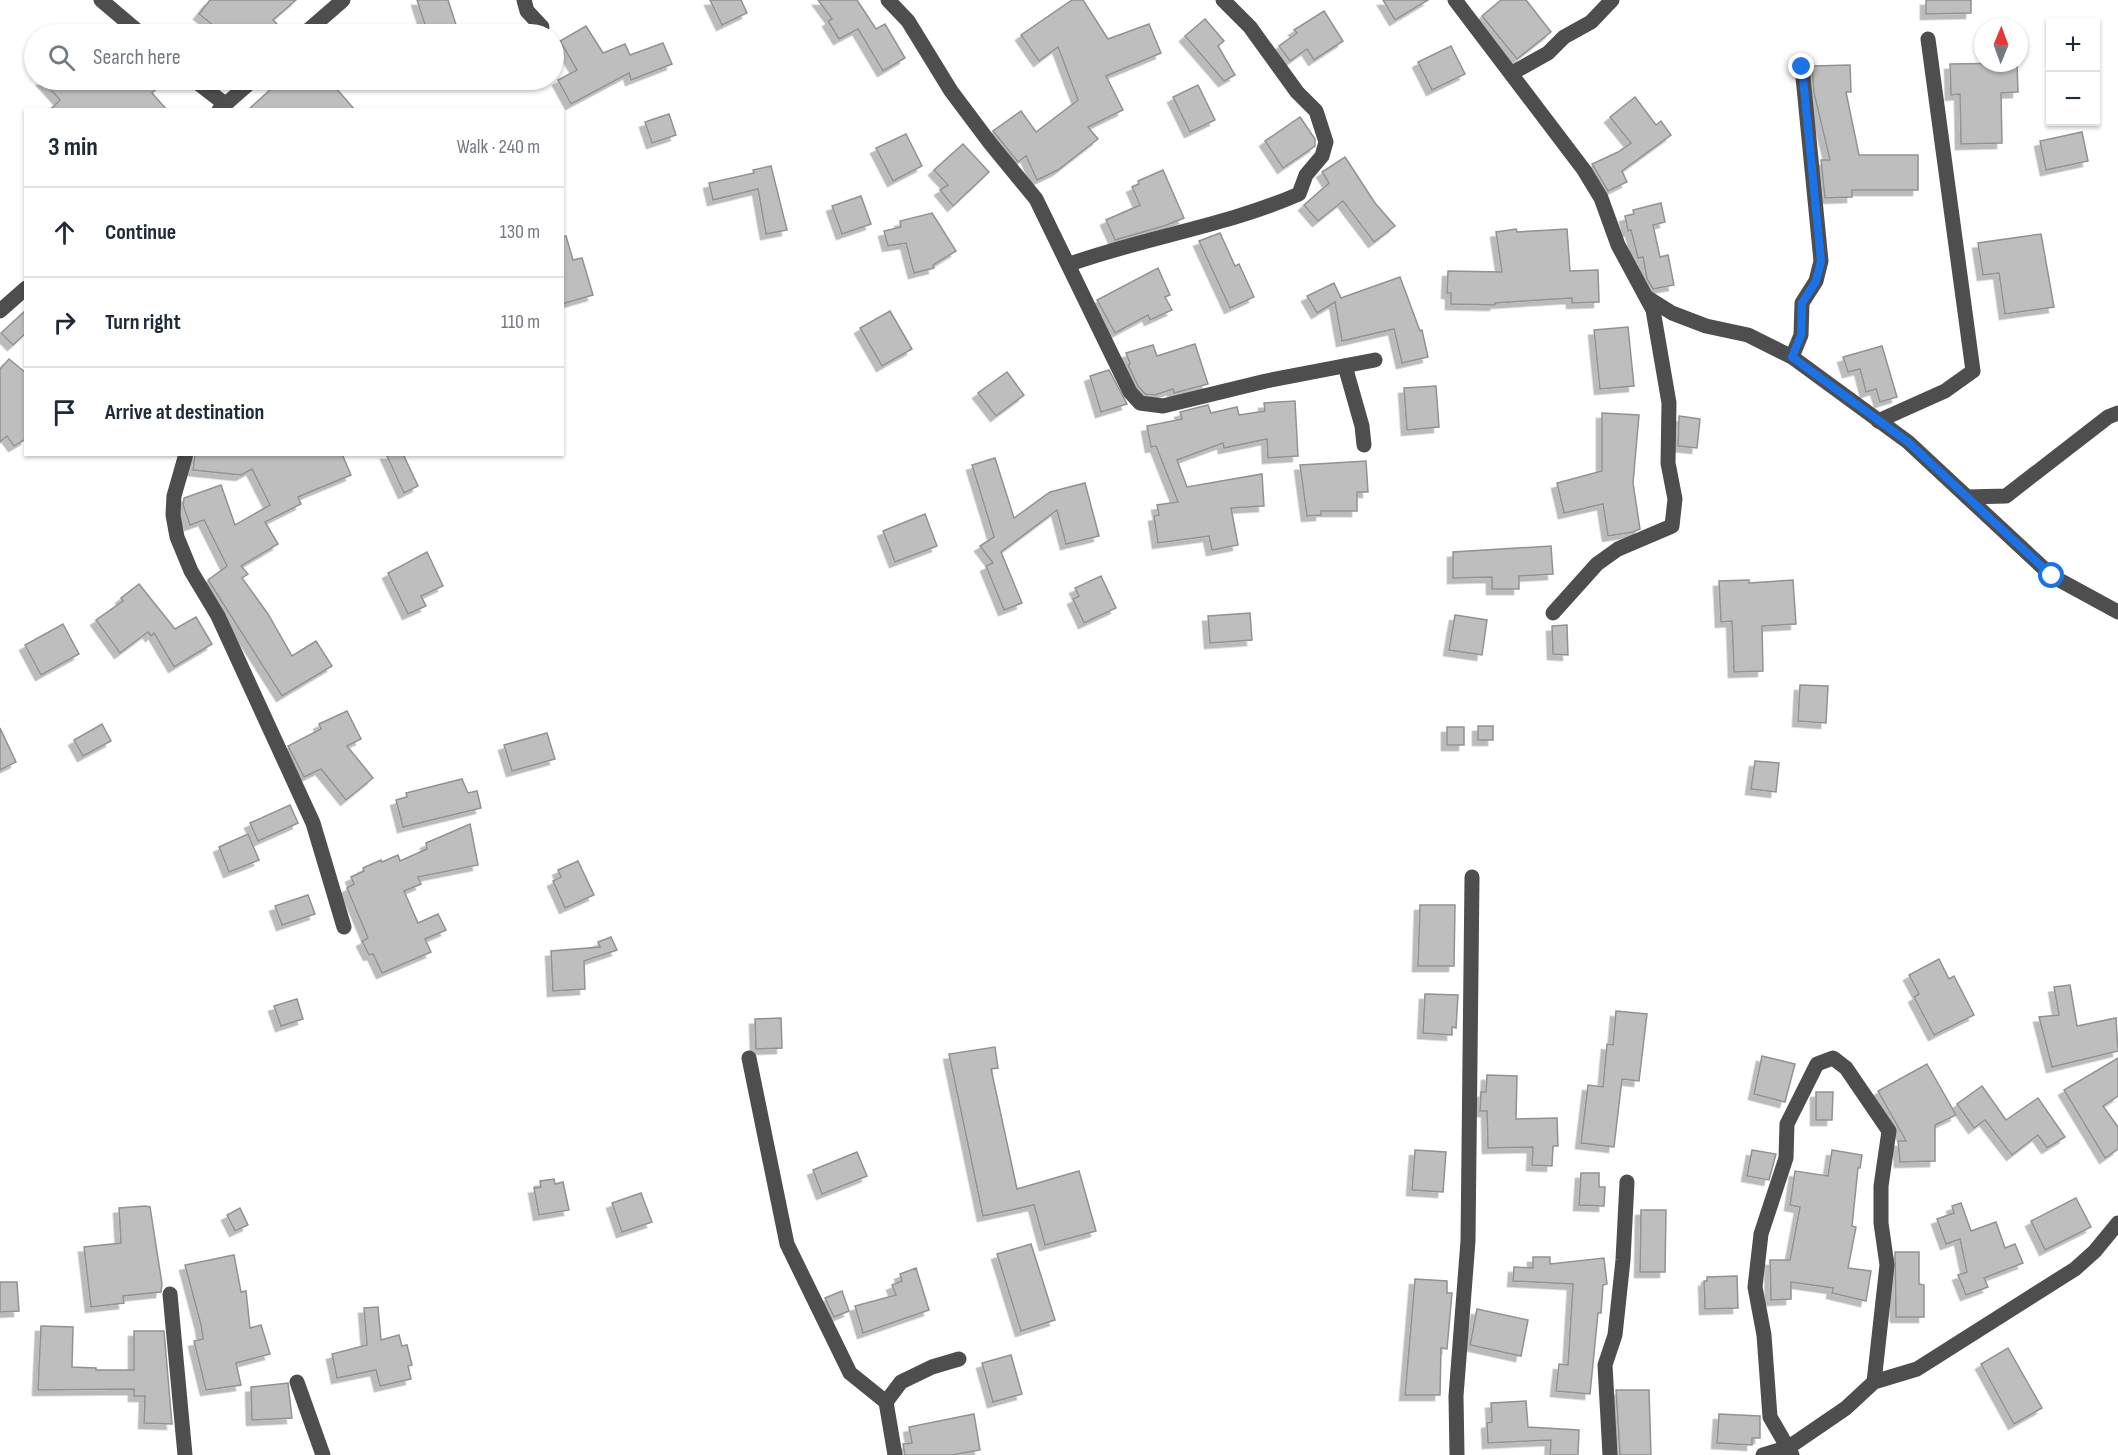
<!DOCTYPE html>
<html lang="en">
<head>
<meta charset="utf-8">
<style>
	body { margin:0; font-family:"Sofia Sans Condensed",sans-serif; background:#f2f2f3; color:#1f2937 }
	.controls { position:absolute; right:18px; top:18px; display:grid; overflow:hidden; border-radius:0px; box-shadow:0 2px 4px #0004 }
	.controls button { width:54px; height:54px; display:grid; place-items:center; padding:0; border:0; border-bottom:2px solid #e0e1e3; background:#fff; color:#1f2937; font:30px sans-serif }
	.compass { position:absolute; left:1974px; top:18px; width:54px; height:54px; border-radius:50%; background:#fff; box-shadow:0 2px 4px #0004; rotate:1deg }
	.stop { position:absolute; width:18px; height:18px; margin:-14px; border:4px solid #1a73e8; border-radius:50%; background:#fff }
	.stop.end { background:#1a73e8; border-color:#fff; box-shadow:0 2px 6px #0008 }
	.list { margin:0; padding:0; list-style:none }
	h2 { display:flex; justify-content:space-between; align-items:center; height:78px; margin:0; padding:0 24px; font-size:26px }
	h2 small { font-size:20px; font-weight:400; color:#747a83 }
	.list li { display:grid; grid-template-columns:39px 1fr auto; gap:18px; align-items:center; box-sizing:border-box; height:90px; padding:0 24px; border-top:2px solid #e0e1e3 }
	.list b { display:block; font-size:22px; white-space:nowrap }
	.list em { font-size:20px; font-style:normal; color:#747a83 }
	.icon { flex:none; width:33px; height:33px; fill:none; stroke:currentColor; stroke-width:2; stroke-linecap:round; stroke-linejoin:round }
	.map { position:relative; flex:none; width:2118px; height:1455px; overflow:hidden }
	.search { position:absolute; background:#fff; box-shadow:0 2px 4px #0004; left:24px; top:24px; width:540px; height:66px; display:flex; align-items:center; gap:15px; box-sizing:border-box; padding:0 21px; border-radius:33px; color:#747a83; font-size:22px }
	.panel { position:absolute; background:#fff; box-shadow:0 2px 4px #0004; left:24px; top:108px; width:540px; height:348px; border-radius:0px }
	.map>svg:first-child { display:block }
	.building { fill:#bebebe; stroke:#929292; stroke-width:1.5; filter:url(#shadow) }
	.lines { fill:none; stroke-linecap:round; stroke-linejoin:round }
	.minor { stroke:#4e4e4e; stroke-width:15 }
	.route { stroke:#1a73e8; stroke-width:8 }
</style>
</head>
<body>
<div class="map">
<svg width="2118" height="1455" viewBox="0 0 2118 1455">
	<defs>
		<filter id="shadow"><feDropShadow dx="-5.5" dy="5.5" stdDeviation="0" flood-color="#0004"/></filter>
	</defs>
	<rect width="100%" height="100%" fill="#fff"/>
	<g class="building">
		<polygon points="210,0 296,0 273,20 277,24 269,34 224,34 199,14"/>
		<polygon points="417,0 448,0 459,34 428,34"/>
		<polygon points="710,0 741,0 747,13 722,25"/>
		<polygon points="818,0 857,0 876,29 885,24 905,58 883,71 858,29 839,39 828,21 832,19"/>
		<polygon points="1072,0 1083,0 1108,39 1149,24 1161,53 1106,76 1123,110 1088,127 1098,139 1058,170 1037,180 1026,156 1018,162 993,131 1021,111 1036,132 1078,100 1058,47 1039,61 1021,35"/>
		<polygon points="1383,0 1428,0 1395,20"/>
		<polygon points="1501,0 1526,0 1551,32 1517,59 1482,16"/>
		<polygon points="1926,0 1971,0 1971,13 1926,14"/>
		<polygon points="1324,11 1343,41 1314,60 1307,49 1290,61 1279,46 1297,33 1294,30"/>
		<polygon points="1205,19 1224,41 1218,46 1235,75 1224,81 1185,36"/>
		<polygon points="586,26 603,53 625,44 630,55 663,43 672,64 631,80 629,73 571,104 558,80 577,70 560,41"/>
		<polygon points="1451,46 1465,74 1432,90 1418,62"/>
		<polygon points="2017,63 2018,92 2001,93 2002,143 1961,144 1960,94 1951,95 1950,64"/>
		<polygon points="1850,65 1851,92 1846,92 1859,155 1918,155 1918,190 1852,190 1852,197 1825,198 1821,160 1830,160 1814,93 1812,66"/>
		<polygon points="42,80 148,80 156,89 152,93 167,110 50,110 60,100"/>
		<polygon points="281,80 329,80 355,110 248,110"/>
		<polygon points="1198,85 1215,120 1190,132 1173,97"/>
		<polygon points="1635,97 1656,125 1661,121 1671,135 1622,171 1627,182 1608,191 1592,164 1618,152 1631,143 1610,117"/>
		<polygon points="669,114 676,135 652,143 645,122"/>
		<polygon points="1300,117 1315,139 1315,146 1283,168 1265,141"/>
		<polygon points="2082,132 2088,161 2046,170 2040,141"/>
		<polygon points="906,134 922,166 893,181 876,148"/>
		<polygon points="963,144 989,172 953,206 940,190 948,185 934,170"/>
		<polygon points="1345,157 1375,203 1395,226 1374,242 1343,201 1318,221 1304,205 1329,183 1322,172"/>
		<polygon points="771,166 787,230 766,234 758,189 713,200 709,183 754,173 753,170"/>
		<polygon points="1163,170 1184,218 1164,226 1115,240 1106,220 1140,205 1132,187 1139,184 1138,181"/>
		<polygon points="861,196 871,224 842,234 832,206"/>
		<polygon points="1661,203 1665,222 1653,225 1660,257 1668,255 1674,285 1653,289 1647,279 1643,257 1638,258 1631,230 1628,231 1625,216 1634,214 1633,210"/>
		<polygon points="932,213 956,251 933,265 934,268 914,273 906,243 888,246 884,231 901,227 900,221"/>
		<polygon points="1516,229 1517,232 1567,229 1570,271 1598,270 1599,302 1572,303 1572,298 1495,303 1495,305 1451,304 1451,293 1447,293 1448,271 1502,272 1496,232"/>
		<polygon points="1220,233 1235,266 1239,264 1254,297 1230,308 1199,241"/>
		<polygon points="2041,234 2054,307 2005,314 1999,273 1983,275 1978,243"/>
		<polygon points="562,236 566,236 573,260 582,258 593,295 562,304"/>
		<polygon points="1158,268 1170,295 1165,297 1172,310 1150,320 1148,315 1115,333 1097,300"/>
		<polygon points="1400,277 1420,331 1422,330 1428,357 1402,363 1394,329 1342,341 1335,302 1317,313 1307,296 1334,283 1341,298"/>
		<polygon points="26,310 26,333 13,345 1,333"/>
		<polygon points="890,311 912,349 882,366 860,328"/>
		<polygon points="1628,327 1634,386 1600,389 1594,330"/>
		<polygon points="1195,344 1208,384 1174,393 1173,389 1155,395 1145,394 1138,386 1128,365 1130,364 1126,353 1153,345 1157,356"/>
		<polygon points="1882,346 1897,397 1880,402 1876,389 1866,392 1860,369 1848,372 1843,357"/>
		<polygon points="9,359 26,373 26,439 14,446 7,436 0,442 0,369"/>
		<polygon points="1109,370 1127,404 1101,412 1090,376"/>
		<polygon points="1007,372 1024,395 996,416 978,393"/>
		<polygon points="1436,386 1439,427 1407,430 1404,388"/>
		<polygon points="1295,401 1298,456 1268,458 1267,439 1224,448 1223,443 1177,460 1187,487 1262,474 1264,506 1231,508 1238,545 1212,550 1209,536 1158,543 1154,516 1159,515 1157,505 1178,502 1156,446 1151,447 1147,426 1182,419 1180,412 1208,405 1211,413 1237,407 1239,415 1265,411 1264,403"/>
		<polygon points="1602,413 1639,415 1633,483 1640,529 1633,532 1608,536 1603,504 1564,513 1557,483 1602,471"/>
		<polygon points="1679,416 1700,419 1697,448 1678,446"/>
		<polygon points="195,454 342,454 351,475 298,497 301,504 265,522 278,544 241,566 248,574 242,578 268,614 292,656 316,641 332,666 282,696 208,580 227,566 204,520 190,525 183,505 184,498 221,485 235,525 270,505 252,469 241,475 193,470"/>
		<polygon points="386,454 403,454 418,486 404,493"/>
		<polygon points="995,458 1014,518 1050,492 1085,483 1099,536 1066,544 1057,510 1001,552 1022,603 1004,610 986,566 993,563 980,546 994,537 972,465"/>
		<polygon points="1366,461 1368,492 1357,492 1357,511 1321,511 1321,515 1307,516 1300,465"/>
		<polygon points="925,514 937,546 895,562 883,531"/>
		<polygon points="1551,546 1553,574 1519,576 1519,589 1492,589 1492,577 1453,578 1453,552"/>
		<polygon points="427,552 443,586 421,596 426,606 408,614 388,573"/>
		<polygon points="1101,576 1116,608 1084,623 1073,599 1079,596 1075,588"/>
		<polygon points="1749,580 1749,583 1793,580 1796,624 1762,626 1763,671 1734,672 1732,621 1721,622 1719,581"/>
		<polygon points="139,584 175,629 196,617 212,644 174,667 154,633 151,636 148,632 120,653 96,620 123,601 121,598"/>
		<polygon points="1250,613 1252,640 1210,643 1208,616"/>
		<polygon points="1455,615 1487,620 1482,655 1449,650"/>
		<polygon points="63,624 79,654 41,675 25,645"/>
		<polygon points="1567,625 1568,655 1553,654 1552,626"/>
		<polygon points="1800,685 1828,686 1826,723 1798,721"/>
		<polygon points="347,711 361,739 347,746 373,778 346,800 321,769 304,777 288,746 321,729 319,724"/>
		<polygon points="102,724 111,741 83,756 74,740"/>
		<rect x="1478" y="726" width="15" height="14"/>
		<rect x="1447" y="727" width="17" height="18"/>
		<polygon points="0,728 16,762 0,770"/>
		<polygon points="547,733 555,759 512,771 504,745"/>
		<polygon points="1755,761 1779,763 1776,792 1751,789"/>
		<polygon points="462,779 468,793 477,791 481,808 403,827 396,800 407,797 406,793"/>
		<polygon points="290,805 298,823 258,841 250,823"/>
		<polygon points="470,824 478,865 418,877 421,884 404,891 418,923 438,914 446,930 425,939 431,952 382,973 373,954 369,955 362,941 368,938 347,888 354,884 351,877 364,871 363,868 381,860 382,862 398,855 400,861 427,849 426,843"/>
		<polygon points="248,834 259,860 229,872 219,847"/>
		<polygon points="578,861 594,895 565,908 553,881 561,877 558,870"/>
		<polygon points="308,895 315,914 282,925 275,906"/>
		<polygon points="1420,905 1455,905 1454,966 1418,966"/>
		<polygon points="611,937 617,950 584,961 585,989 553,991 551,951 600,947 598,942"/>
		<polygon points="1939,959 1949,979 1954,976 1974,1015 1934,1035 1914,997 1919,994 1909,975"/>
		<polygon points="2070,985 2077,1026 2116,1018 2118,1051 2052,1067 2039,1017 2059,1015 2054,987"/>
		<polygon points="1425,994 1458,995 1456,1028 1452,1027 1452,1035 1423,1033"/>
		<polygon points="297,999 303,1019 281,1026 274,1006"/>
		<polygon points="1616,1011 1647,1014 1639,1081 1622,1079 1614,1147 1581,1143 1588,1085 1603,1087 1607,1044 1613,1045"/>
		<polygon points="781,1018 782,1048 756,1049 755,1019"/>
		<polygon points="995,1047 998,1068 991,1069 1017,1189 1079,1171 1096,1231 1045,1245 1034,1205 983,1216 949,1054"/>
		<polygon points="1762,1056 1795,1064 1785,1102 1754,1094"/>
		<polygon points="2118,1058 2118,1096 2103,1106 2118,1127 2118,1149 2105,1158 2064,1090"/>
		<polygon points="1927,1064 1956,1115 1935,1125 1935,1161 1900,1162 1898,1141 1906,1141 1878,1091"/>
		<polygon points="1487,1075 1517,1076 1516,1119 1557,1118 1558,1146 1553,1146 1552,1166 1532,1165 1533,1147 1488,1148 1487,1111 1480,1111 1481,1092 1486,1092"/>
		<polygon points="1982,1086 2006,1120 2038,1098 2065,1137 2047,1148 2038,1135 2012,1155 1985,1120 1974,1128 1957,1104"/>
		<polygon points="1816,1092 1833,1092 1832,1120 1816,1120"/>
		<polygon points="1415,1150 1446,1152 1443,1192 1412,1190"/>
		<polygon points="1752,1150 1776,1154 1769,1180 1747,1176"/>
		<polygon points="1832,1150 1862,1155 1860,1168 1858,1168 1852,1226 1856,1227 1848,1268 1871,1271 1866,1301 1832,1293 1833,1288 1791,1282 1791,1299 1771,1300 1770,1260 1790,1260 1800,1207 1790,1205 1795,1171 1828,1176"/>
		<polygon points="857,1152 867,1176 822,1194 813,1170"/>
		<polygon points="1581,1173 1599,1173 1599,1187 1605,1187 1604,1206 1579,1205"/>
		<polygon points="554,1179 555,1184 563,1182 569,1210 539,1215 534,1188 541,1187 540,1181"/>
		<polygon points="641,1193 652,1222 622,1232 612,1203"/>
		<polygon points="2076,1198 2091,1227 2045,1250 2031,1221"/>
		<polygon points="1961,1203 1971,1231 1996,1222 2005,1248 2015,1244 2023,1263 1984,1278 1988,1287 1966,1295 1958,1275 1967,1272 1960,1239 1946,1244 1937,1219 1954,1213 1952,1206"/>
		<polygon points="145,1206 150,1207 162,1284 161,1292 123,1296 124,1303 91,1307 84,1247 121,1243 119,1208"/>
		<polygon points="240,1208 248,1225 235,1231 227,1215"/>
		<polygon points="1641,1210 1666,1210 1665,1272 1640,1272"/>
		<polygon points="1031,1244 1055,1320 1021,1331 997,1254"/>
		<polygon points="1895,1252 1919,1252 1919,1284 1924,1285 1924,1317 1896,1317"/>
		<polygon points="234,1255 241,1292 246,1291 250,1328 261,1325 270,1354 236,1363 241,1385 206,1390 194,1341 203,1339 201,1325 185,1265"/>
		<polygon points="1533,1257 1550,1257 1550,1264 1604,1258 1607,1284 1603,1285 1601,1313 1598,1313 1590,1394 1556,1391 1559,1364 1568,1365 1573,1284 1513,1281 1514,1267 1533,1268"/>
		<polygon points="916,1268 929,1310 863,1333 855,1306 896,1295 892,1285 902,1281 900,1274"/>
		<polygon points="1737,1276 1738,1308 1705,1309 1704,1281 1707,1281 1707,1277"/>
		<polygon points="1415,1279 1447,1281 1447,1293 1452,1293 1447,1349 1441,1348 1440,1395 1405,1395"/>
		<polygon points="0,1282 17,1282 19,1311 0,1312"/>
		<polygon points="842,1291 849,1311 834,1317 825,1298"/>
		<polygon points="378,1307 381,1340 399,1335 402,1346 407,1345 412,1365 408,1366 411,1379 380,1386 376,1370 337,1378 332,1354 367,1345 364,1308"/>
		<polygon points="1477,1309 1528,1320 1521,1356 1470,1345"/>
		<polygon points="41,1326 73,1327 72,1367 96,1368 96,1370 134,1370 134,1331 164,1331 172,1424 144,1423 145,1396 134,1396 134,1389 38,1390"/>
		<polygon points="2008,1348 2042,1408 2014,1424 1981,1364"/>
		<polygon points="1011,1355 1022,1394 993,1402 982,1363"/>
		<polygon points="288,1383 292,1418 252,1420 251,1387"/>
		<polygon points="1616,1390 1649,1390 1651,1455 1620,1455"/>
		<polygon points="1526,1401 1528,1427 1579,1430 1578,1455 1550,1455 1551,1440 1488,1443 1487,1423 1492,1422 1491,1403"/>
		<polygon points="974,1414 980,1450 952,1455 905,1455 903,1444 912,1443 909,1427"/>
		<polygon points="1719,1414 1760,1416 1760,1438 1752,1438 1752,1445 1717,1443"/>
	</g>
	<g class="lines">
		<g class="minor">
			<polyline points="101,0 141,34"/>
			<polyline points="524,0 527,11 542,27"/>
			<polyline points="888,0 908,21 951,91 990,143 1036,199 1130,392 1140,403 1163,406 1266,381 1375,360"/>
			<polyline points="1455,0 1584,170 1601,198 1618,245 1653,310 1669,403 1668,463 1675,499 1672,526 1618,549 1597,564 1553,613"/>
			<polyline points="304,34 343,0"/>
			<polyline points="1512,73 1548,53 1564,37 1591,22 1612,0"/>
			<polyline points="194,80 225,104"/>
			<polyline points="219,110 253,80"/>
			<path d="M1070 264C1146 237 1226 226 1299 194L1306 175 1322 156 1326 142 1316 111 1297 92 1250 27 1223 0"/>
			<polyline points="1648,298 1672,313 1706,326 1748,335 1792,357 1908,442 2052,576 2118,612"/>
			<polyline points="0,311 26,288"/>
			<polyline points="1792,357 1801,335 1802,303 1816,281 1821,261 1802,67"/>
			<polyline points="1345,366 1362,426 1364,445"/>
			<polyline points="1878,421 1945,391 1973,371 1928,39"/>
			<polyline points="186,454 174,496 173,515 177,537 191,571 218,616 313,823 344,927"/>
			<polyline points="1967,497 2006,496 2108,417 2118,413"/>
			<polyline points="749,1058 787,1244 850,1373 886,1402"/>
			<polyline points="170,1294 185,1455"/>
			<polyline points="297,1382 323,1455"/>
			<polyline points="895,1455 886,1402 901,1382 932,1367 959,1359"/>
			<polyline points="1457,1455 1456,1396 1468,1241 1472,877"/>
			<polyline points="1610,1455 1605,1365 1615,1335 1623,1260 1627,1182"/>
			<polyline points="1763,1455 1789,1447 1846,1408 1874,1382 1917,1369 2075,1269 2095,1251 2118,1223"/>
			<polyline points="1792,1455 1770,1417 1764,1335 1755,1287 1761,1234 1786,1158 1787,1124 1817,1064 1833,1058 1846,1068 1889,1131 1881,1186 1881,1223 1887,1265 1874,1382"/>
		</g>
	</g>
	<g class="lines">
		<polyline class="route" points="1802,67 1821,261 1816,281 1802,303 1801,335 1792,357 1908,442 2052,576"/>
	</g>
</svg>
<div class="controls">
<button>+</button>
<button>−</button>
</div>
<svg class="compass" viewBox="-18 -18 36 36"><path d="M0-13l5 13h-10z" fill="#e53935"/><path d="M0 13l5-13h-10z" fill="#747a83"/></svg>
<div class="stop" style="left:2052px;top:576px"></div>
<div class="stop end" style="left:1802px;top:67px"></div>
<div class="search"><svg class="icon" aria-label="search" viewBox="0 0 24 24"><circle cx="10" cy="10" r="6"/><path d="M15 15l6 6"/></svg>Search here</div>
<section class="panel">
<h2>3 min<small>Walk · 240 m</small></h2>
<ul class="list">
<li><svg class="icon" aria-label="ahead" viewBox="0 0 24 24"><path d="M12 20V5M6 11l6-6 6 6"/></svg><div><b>Continue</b></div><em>130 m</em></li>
<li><svg class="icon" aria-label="right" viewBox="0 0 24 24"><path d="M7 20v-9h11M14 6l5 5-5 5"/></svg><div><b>Turn right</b></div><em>110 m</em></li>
<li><svg class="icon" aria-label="arrive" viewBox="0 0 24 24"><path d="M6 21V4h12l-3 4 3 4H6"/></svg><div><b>Arrive at destination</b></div></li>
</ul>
</section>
</div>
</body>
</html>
